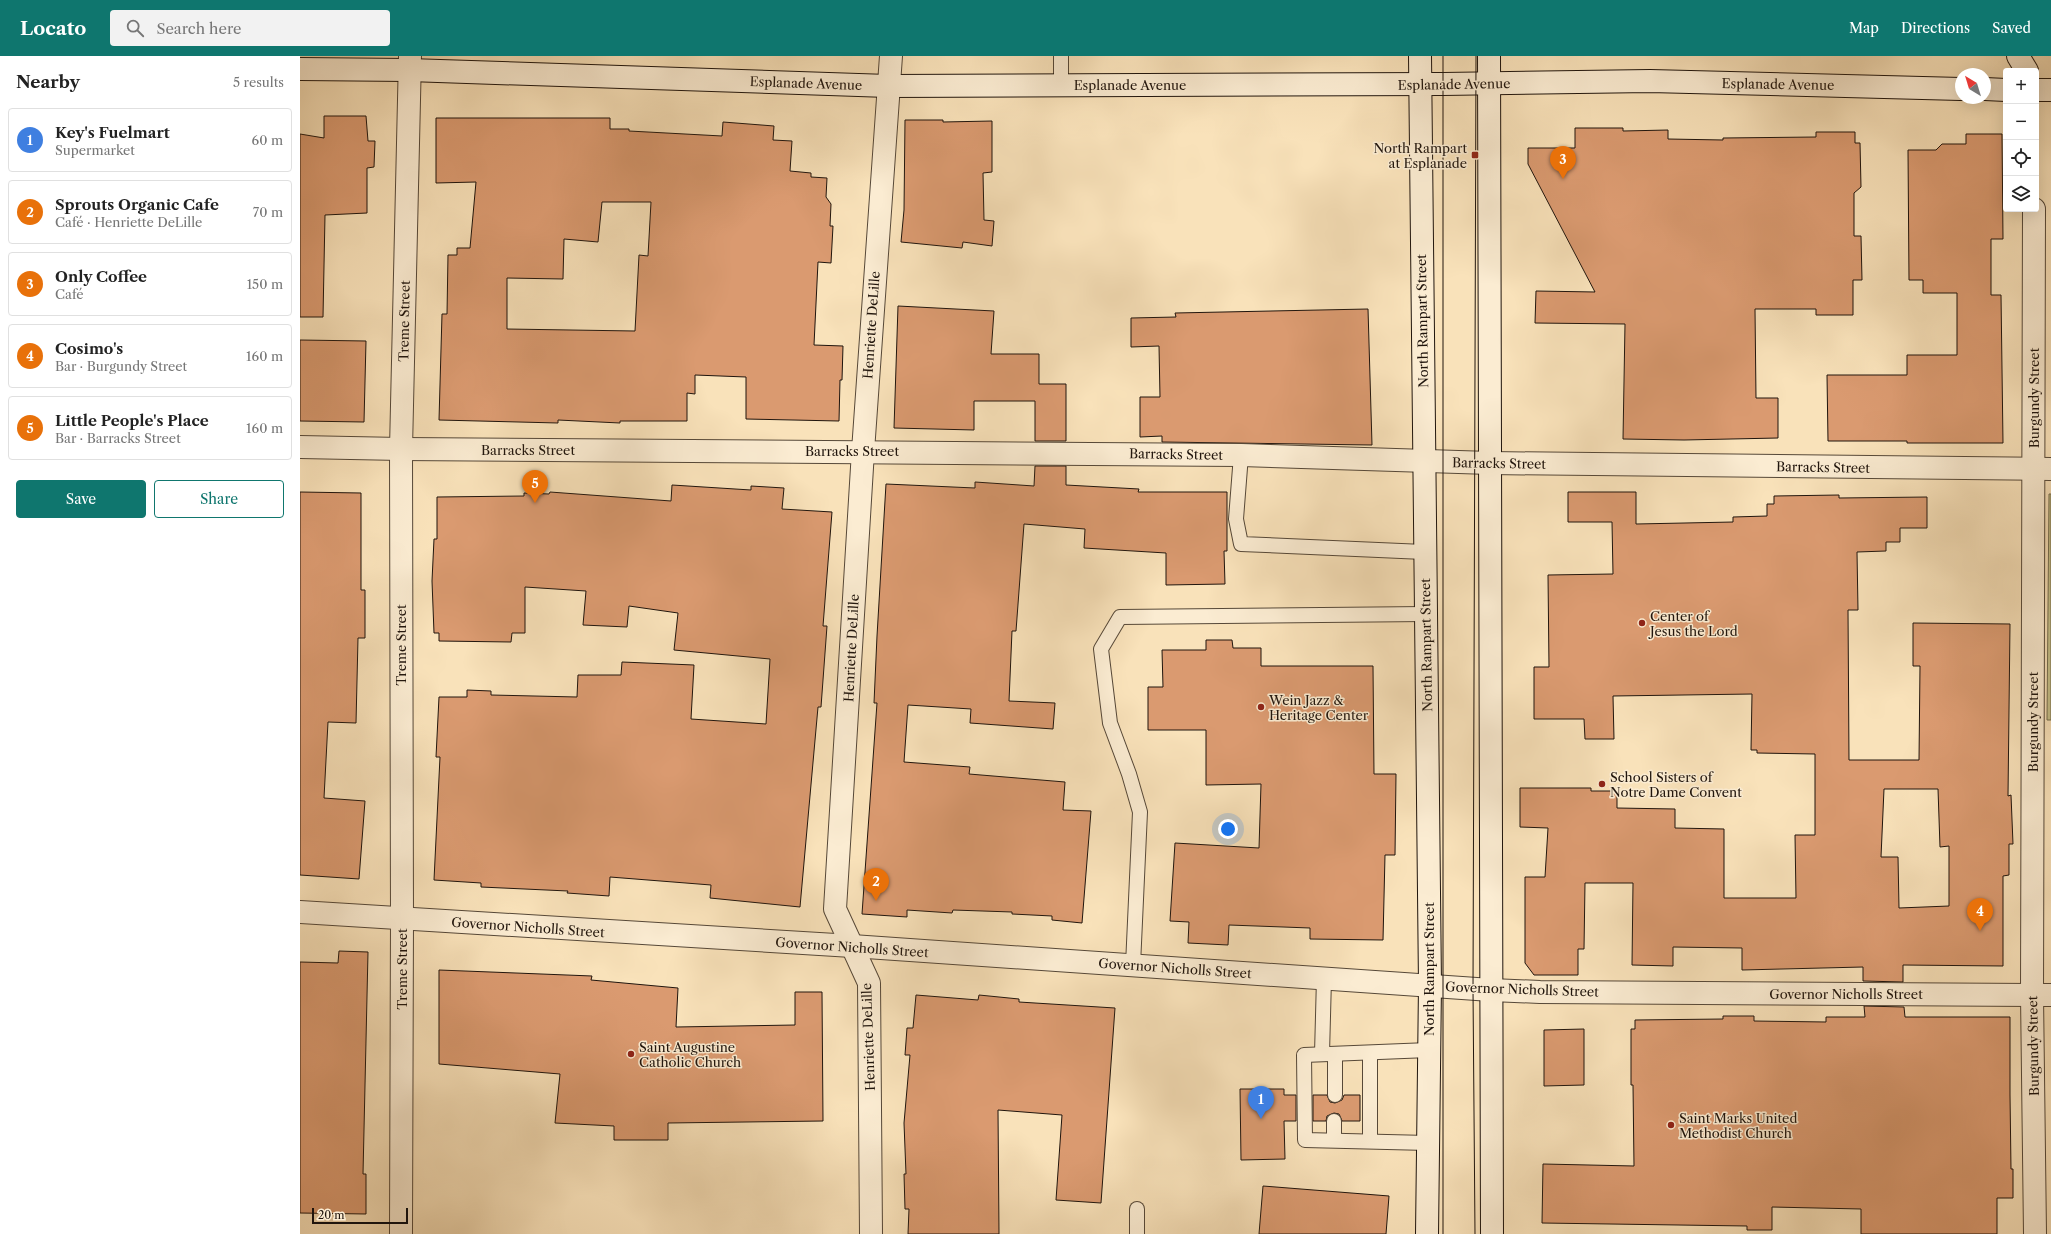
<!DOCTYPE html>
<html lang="en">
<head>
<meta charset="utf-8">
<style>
	body { margin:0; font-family:"Libre Caslon Text",serif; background:#f2f2f2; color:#222 }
	.controls { position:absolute; right:12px; top:12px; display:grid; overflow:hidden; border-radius:4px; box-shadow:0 4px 16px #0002 }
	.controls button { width:36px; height:36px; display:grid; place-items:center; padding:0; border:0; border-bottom:1px solid #e0e0e0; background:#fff; color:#222; font:20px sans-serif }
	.compass { position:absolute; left:1655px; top:12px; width:36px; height:36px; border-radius:50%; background:#fff; box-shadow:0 4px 16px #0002; rotate:322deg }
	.scale { position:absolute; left:12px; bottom:10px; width:96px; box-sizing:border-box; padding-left:4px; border:2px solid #20150d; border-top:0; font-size:11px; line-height:14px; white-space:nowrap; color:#20150d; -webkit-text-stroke:3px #fbecd2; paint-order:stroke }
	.you { position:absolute; left:928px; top:773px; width:14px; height:14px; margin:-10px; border:3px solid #fff; border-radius:50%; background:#1a73e8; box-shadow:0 0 0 6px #1a73e833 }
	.badge { display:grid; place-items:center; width:26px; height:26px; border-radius:50%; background:#0f766e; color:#fff; font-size:13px; font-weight:700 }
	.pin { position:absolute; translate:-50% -33px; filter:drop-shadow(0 1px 2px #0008) }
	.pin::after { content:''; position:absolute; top:21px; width:14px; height:12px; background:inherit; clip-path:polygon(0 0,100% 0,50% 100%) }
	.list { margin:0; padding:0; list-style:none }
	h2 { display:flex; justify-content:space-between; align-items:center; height:52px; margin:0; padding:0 16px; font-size:17px }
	h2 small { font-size:13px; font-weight:400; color:#767676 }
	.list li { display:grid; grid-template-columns:26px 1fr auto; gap:12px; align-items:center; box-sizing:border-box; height:64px; margin:0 8px 8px; padding:0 8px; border:1px solid #e0e0e0; border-radius:4px }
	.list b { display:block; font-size:15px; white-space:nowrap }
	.list p { margin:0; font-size:13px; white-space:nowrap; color:#767676 }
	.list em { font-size:13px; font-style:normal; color:#767676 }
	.actions { display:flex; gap:8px; padding:12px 16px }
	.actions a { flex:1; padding:9px 0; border:1px solid #0f766e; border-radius:4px; text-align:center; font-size:14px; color:#0f766e }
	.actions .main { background:#0f766e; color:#fff }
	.icon { flex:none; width:22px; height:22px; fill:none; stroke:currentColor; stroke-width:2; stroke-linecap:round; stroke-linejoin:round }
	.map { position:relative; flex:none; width:1751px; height:1178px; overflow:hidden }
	header { display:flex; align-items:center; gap:24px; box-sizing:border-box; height:56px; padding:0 20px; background:#0f766e; color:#fff }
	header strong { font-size:19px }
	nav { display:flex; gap:22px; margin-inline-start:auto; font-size:14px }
	.search { width:280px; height:36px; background:#f2f2f2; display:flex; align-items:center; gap:10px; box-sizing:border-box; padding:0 14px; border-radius:4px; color:#767676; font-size:15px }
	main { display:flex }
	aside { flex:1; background:#fff }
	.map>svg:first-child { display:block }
	.green { fill:#c5c18a; stroke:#726b4c }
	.building { fill:#da9a70; stroke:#20150d; fill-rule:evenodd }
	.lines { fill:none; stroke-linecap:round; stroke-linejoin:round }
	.lane-casing { stroke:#564838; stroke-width:16 }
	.street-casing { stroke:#564838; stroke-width:24 }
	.secondary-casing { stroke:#20150d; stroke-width:24 }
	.lane { stroke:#fbecd2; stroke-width:14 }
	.street { stroke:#fbecd2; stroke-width:22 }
	.secondary { stroke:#fbecd2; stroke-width:22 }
	.tram { stroke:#20150d; stroke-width:1 }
	.poi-dot { fill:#8f2418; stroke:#fbecd2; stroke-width:1.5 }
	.labels { text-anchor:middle; stroke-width:3; stroke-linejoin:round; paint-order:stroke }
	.street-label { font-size:13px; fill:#20150d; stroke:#fbecd2 }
	.poi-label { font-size:13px; fill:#20150d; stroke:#fbecd2; text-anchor:start }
</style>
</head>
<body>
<header>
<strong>Locato</strong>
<div class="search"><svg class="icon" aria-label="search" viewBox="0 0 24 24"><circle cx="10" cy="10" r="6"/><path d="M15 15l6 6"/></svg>Search here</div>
<nav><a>Map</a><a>Directions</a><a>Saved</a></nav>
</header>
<main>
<aside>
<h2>Nearby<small>5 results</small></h2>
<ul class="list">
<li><span class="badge" style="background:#3f7fe0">1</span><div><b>Key's Fuelmart</b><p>Supermarket</p></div><em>60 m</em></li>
<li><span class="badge" style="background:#e8710a">2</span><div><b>Sprouts Organic Cafe</b><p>Café · Henriette DeLille</p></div><em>70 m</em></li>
<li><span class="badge" style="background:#e8710a">3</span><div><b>Only Coffee</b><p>Café</p></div><em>150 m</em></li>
<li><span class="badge" style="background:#e8710a">4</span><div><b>Cosimo's</b><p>Bar · Burgundy Street</p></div><em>160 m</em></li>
<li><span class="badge" style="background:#e8710a">5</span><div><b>Little People's Place</b><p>Bar · Barracks Street</p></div><em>160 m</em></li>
</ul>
<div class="actions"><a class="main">Save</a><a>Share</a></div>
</aside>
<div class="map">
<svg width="1751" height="1178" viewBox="0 0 1751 1178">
	<rect width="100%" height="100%" fill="#f9e2ba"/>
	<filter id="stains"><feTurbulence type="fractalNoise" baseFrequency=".005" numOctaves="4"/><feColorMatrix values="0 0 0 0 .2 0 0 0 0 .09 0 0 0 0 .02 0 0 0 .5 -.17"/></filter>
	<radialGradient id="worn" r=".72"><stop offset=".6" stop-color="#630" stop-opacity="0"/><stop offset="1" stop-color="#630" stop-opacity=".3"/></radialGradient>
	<polygon class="green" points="1749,438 1751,438 1751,664 1747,664"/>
	<g class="building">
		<polygon points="24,60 66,60 68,85 75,85 74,111 67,112 67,157 25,159 23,261 0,261 0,78 24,82"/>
		<path d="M136 62H310V73H329V75L422 80 423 66 474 70 473 84 492 85 490 115 511 117V121L527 122 526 141 531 148 530 170H533L531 207 518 206 514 289 543 290 542 324H540L539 365 446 363V321L395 319V338L387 337V365H320V367L258 364V367L139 364 142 258H147L148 199H157V192H170L176 126 136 127ZM302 146H351L348 200 339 199 335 275 207 273V222L263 223 264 183 298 186Z"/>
		<polygon points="605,64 643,64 643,66 692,65 692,116 683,117 684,164 694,165 692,190 663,186 662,192 601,186 604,154"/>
		<polygon points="1275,72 1323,72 1323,75 1368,74 1368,83 1423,84 1423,82 1516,81 1516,76 1555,76 1555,87 1560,87 1561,131 1554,137 1554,180 1561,180 1562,224 1553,224 1553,259 1516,259 1516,253 1455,253 1456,342 1478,342 1478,382 1384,384 1323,383 1325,268 1235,267 1236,235 1295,236 1228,108 1228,92 1275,92"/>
		<polygon points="1666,78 1702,78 1703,183 1691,183 1691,239 1701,239 1703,387 1607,387 1607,385 1528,385 1527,319 1607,319 1607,299 1657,299 1657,237 1623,237 1623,224 1609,224 1608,94 1636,94 1642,88 1666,88"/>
		<polygon points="598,250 694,255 691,298 739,298 739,328 766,328 766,385 735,385 735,345 674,345 674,374 594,372"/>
		<polygon points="1068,253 1072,389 862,386 862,380 840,381 840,341 860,341 859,290 831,291 831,262 876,261 875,257"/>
		<polygon points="0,284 66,285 64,366 0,365"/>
		<polygon points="735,410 766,410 766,429 839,433 838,436 927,436 927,495 924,495 925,528 866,529 866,497 784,492 785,473 724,468 716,575 712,575 709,645 755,647 753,673 670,667 671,653 608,649 604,706 670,711 669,718 765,726 763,754 791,755 782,867 752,864 752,860 712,858 712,856 653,854 652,857 607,854 607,861 562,858 577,647 574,647 577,580 586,428 675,432 675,426 734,430"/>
		<polygon points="372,429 451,434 451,430 484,432 482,453 532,456 523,570 527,570 521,651 518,651 500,851 410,842 411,829 310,821 309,840 267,837 268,835 181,831 181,827 134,824 140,701 136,701 139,641 167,641 167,634 191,635 191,639 277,641 278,619 321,619 322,606 394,609 391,663 466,668 470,603 374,594 378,557 329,550 327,571 283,569 286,535 225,531 225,577 212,577 211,586 139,585 139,577 134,577 132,525 134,483 137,483 137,441 224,440 224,437 249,438 250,436 371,445"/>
		<polygon points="0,436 61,437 61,534 65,534 65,582 58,582 56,667 28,666 24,742 65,745 59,823 0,819"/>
		<path d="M1268 436H1336V468L1433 466V461L1467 460V448H1474V440L1539 439V442L1627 441V472H1600V486H1586V495L1557 496 1558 554H1548L1549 704H1619L1620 610H1613V567L1710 568 1708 740 1711 739 1713 788H1709V819L1703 820V910L1603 909V926L1563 925V911L1442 914V892L1373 891V910L1332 909 1333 827H1285L1284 893H1278V919H1234L1225 907V821H1245L1248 772 1220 771V732H1291V735H1317V752L1375 753V772L1424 773V842H1496L1495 779H1515V698L1457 697V694H1451L1452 638 1313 640 1314 683H1285L1284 663H1234V611H1249L1248 519 1313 518 1312 466H1268ZM1584 733H1638L1640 791 1649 790V850L1599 852 1598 801H1581Z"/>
		<polygon points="906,584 932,584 933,592 961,592 961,610 1073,610 1074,718 1096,718 1095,799 1085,799 1083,884 1010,883 1010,872 929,869 928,889 888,887 889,866 870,865 875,787 959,792 961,728 906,729 906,674 848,674 848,631 863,631 862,594 906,594"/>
		<polygon points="39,895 68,896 63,1118 66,1118 66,1158 0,1157 0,906 38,907"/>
		<polygon points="139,914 292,920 291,924 378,932 376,971 495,969 495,936 522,936 523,1065 368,1067 368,1084 314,1084 314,1070 255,1067 260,1018 139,1008"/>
		<polygon points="616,939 678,944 679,939 719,943 719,946 815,952 801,1147 756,1144 762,1059 698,1054 699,1178 608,1178 609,1153 605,1153 604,1118 606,1118 604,1067 610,999 605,999 607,972 613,972"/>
		<polygon points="1564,950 1604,951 1605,961 1710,961 1710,1039 1711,1113 1713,1113 1713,1142 1697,1142 1697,1178 1561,1178 1561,1153 1472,1151 1472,1174 1447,1174 1447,1170 1242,1167 1243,1108 1334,1110 1333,1029 1331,1029 1331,973 1335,973 1335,964 1423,963 1423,960 1454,960 1454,965 1526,966 1526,961 1565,961"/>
		<polygon points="1284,973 1284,1029 1244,1030 1244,974"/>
		<polygon points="940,1033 984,1033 984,1039 996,1039 996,1065 984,1065 985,1103 941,1104"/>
		<polygon points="1013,1039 1027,1039 1030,1046 1035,1047 1042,1044 1044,1039 1060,1039 1060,1065 1042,1065 1039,1058 1034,1057 1027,1060 1026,1065 1013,1065"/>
		<polygon points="963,1130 1089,1140 1086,1178 959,1178"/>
	</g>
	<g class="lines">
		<g class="lane-casing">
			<g id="lane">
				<polyline points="761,0 761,29"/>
				<polyline points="941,399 936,463 941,488 1124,496"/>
				<polyline points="833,909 840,756 829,718 810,667 801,593 820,561 1126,558"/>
				<polyline points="1022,998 1024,922"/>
				<polyline points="1035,1039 1035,998"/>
				<polyline points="1034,1084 1034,1065"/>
				<polyline points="1070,1085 1070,997"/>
				<polyline points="1128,1087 1005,1084 1004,999 1129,994"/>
				<polyline points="837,1178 837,1153"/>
			</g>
		</g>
		<g class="street-casing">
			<g id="street">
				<polyline points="1734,153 1732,939 1735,1178"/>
				<polyline points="0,391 101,393 941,399 1190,407 1751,413"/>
				<polyline points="0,856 552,890 1191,934 1240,936 1751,939"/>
				<polyline points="101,1178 102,863 101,393 110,0"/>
				<polyline points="571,1178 569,927 535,853 563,395 591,0"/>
			</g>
		</g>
		<g class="secondary-casing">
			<g id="secondary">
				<polyline points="1120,0 1130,929 1127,1178"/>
				<polyline points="1189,0 1192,1178"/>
				<polyline points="1718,0 1727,15"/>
				<polyline points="0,13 109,14 588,30 1143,28 1350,25 1661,33"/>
				<polyline points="1685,33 1706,34"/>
				<polyline points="1736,34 1751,34"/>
			</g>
		</g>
		<use href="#lane" class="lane"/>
		<use href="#street" class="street"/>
		<use href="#secondary" class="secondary"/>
		<g class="tram">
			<polyline points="1143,0 1143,1178"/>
			<polyline points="1175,1178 1173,933 1176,0"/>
		</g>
	</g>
	<g class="poi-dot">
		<rect x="1171" y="95" width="8" height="8" rx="2"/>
		<circle cx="1342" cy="567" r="4"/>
		<circle cx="961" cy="651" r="4"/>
		<circle cx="1302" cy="728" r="4"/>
		<circle cx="331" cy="998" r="4"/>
		<circle cx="1371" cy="1069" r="4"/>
	</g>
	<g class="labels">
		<g class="street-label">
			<text transform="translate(506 27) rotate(2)" y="5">Esplanade Avenue</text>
			<text transform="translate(1154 28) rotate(-1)" y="5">Esplanade Avenue</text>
			<text transform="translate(1478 28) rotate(1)" y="5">Esplanade Avenue</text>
			<text x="830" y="34">Esplanade Avenue</text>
			<text transform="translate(104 265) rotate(-89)" y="5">Treme Street</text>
			<text transform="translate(1122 265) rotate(-91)" y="5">North Rampart Street</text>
			<text transform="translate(571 269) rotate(-86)" y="5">Henriette DeLille</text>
			<text transform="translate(1734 342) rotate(-90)" y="5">Burgundy Street</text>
			<text x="228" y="399">Barracks Street</text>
			<text x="552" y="400">Barracks Street</text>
			<text transform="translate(876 398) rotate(1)" y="5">Barracks Street</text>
			<text transform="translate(1199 407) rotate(1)" y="5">Barracks Street</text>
			<text transform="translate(1523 411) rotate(1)" y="5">Barracks Street</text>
			<text transform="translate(101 589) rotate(-90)" y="5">Treme Street</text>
			<text transform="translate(1126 589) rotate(-91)" y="5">North Rampart Street</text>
			<text transform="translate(551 592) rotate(-87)" y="5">Henriette DeLille</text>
			<text transform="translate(1733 666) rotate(-90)" y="5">Burgundy Street</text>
			<text transform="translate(228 871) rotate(4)" y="5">Governor Nicholls Street</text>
			<text transform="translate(552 891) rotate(4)" y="5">Governor Nicholls Street</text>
			<text transform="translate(875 912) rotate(4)" y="5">Governor Nicholls Street</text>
			<text transform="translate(102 913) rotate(-90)" y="5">Treme Street</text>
			<text transform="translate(1129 913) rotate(-90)" y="5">North Rampart Street</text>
			<text transform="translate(1222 933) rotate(2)" y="5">Governor Nicholls Street</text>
			<text x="1546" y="943">Governor Nicholls Street</text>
			<text transform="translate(568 981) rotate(-92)" y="5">Henriette DeLille</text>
			<text transform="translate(1733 990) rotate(-91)" y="5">Burgundy Street</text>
		</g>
		<g class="poi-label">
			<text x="1167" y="97" text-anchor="end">North Rampart<tspan x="1167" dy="15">at Esplanade</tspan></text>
			<text x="1350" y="565">Center of<tspan x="1350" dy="15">Jesus the Lord</tspan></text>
			<text x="969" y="649">Wein Jazz &amp;<tspan x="969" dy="15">Heritage Center</tspan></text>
			<text x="1310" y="726">School Sisters of<tspan x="1310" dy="15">Notre Dame Convent</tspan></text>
			<text x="339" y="996">Saint Augustine<tspan x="339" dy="15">Catholic Church</tspan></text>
			<text x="1379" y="1067">Saint Marks United<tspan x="1379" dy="15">Methodist Church</tspan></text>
		</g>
	</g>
	<rect width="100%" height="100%" filter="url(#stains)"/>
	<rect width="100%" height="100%" fill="url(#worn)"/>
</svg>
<div class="controls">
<button>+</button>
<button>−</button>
<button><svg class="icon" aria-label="locate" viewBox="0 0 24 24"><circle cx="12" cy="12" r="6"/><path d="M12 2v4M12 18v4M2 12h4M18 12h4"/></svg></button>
<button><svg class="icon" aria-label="layers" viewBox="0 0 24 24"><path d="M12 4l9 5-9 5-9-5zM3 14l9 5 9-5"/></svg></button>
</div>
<svg class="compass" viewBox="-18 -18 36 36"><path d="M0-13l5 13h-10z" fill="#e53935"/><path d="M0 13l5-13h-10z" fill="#767676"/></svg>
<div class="scale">20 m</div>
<div class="you"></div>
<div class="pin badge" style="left:961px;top:1063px;background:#3f7fe0">1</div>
<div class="pin badge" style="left:576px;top:845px;background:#e8710a">2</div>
<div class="pin badge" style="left:1263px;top:123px;background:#e8710a">3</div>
<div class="pin badge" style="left:1680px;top:875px;background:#e8710a">4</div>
<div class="pin badge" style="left:235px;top:447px;background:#e8710a">5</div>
</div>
</main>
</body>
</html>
